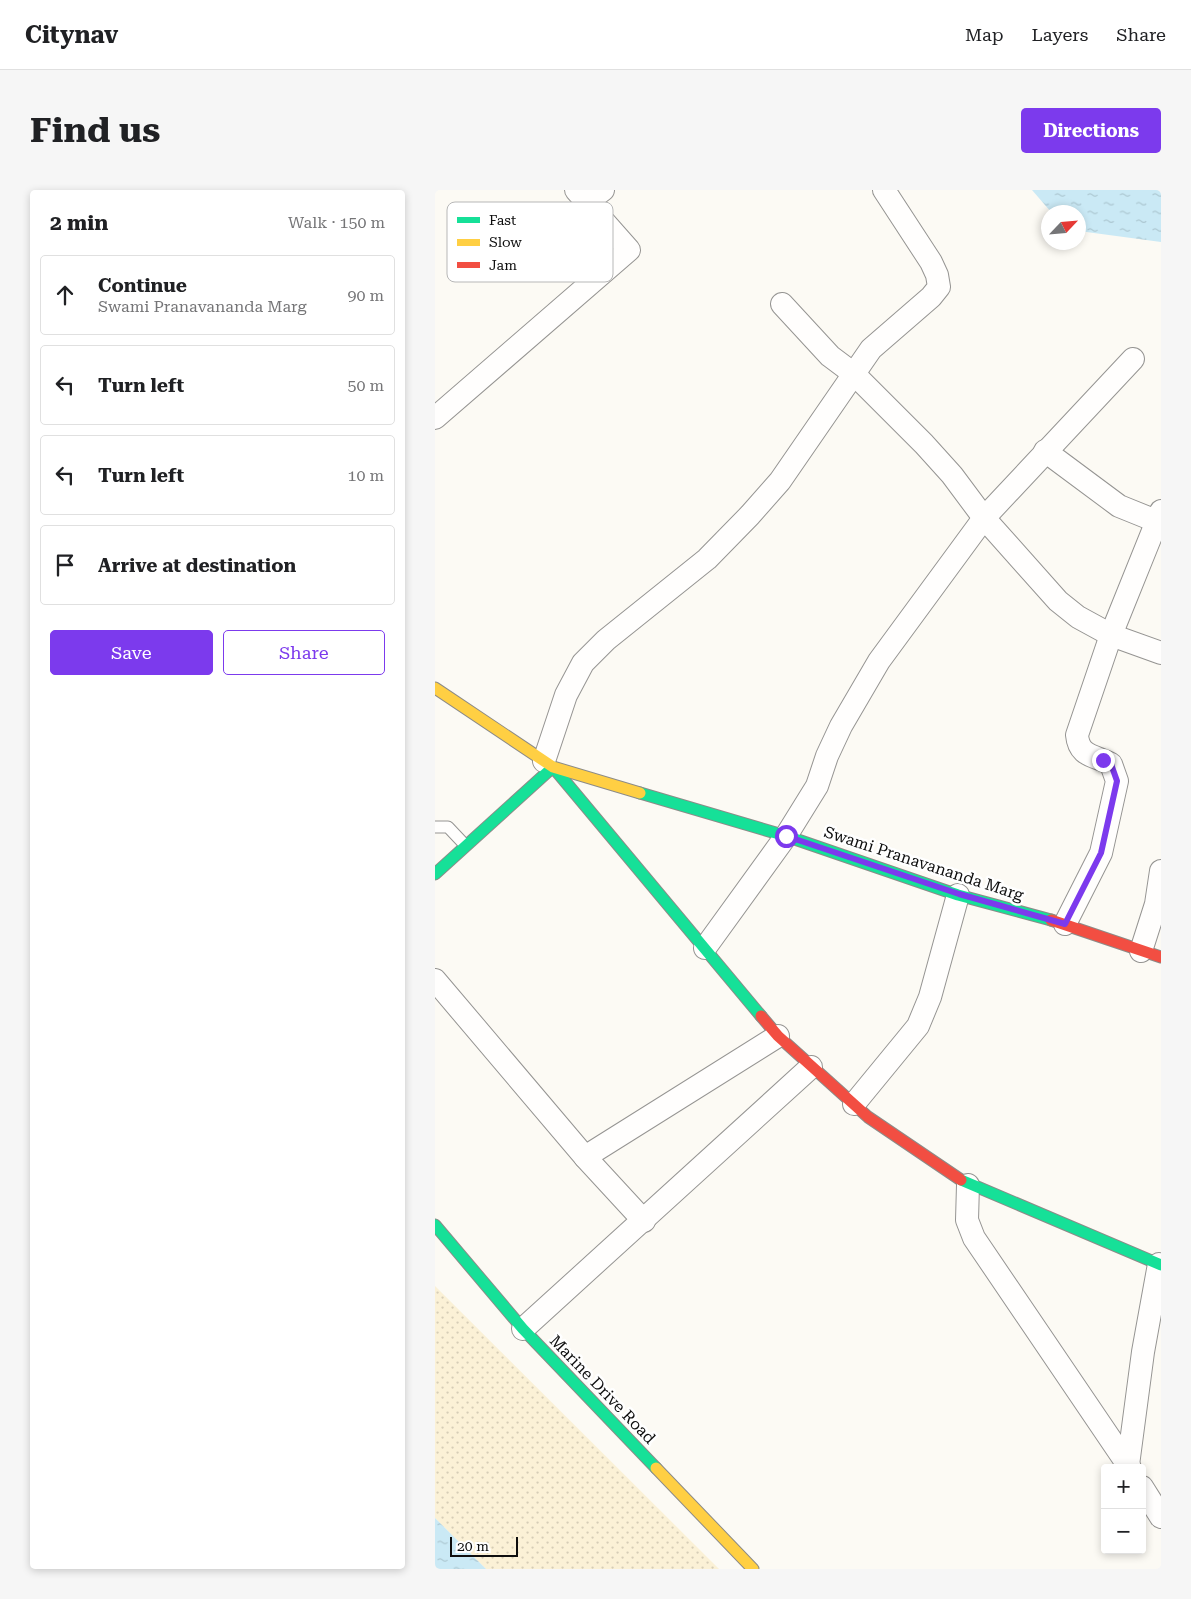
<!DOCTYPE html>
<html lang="en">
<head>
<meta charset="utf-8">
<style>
	body { margin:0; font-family:"Roboto Serif",serif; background:#f6f6f6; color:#202124 }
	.controls { position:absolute; right:15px; bottom:15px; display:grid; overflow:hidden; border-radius:5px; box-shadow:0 2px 8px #0003 }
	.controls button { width:45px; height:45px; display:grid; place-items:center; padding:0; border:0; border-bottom:1px solid #e0e0e0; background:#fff; color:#202124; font:25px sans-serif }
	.compass { position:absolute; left:606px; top:15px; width:45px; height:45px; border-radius:50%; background:#fff; box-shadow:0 2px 8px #0003; rotate:64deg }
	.scale { position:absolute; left:15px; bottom:12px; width:68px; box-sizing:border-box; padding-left:5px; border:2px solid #0e0e0e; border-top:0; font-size:14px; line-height:18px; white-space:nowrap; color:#0e0e0e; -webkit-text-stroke:4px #fff; paint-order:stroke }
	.stop { position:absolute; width:15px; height:15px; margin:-11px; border:4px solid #7c3aed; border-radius:50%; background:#fff }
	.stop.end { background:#7c3aed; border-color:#fff; box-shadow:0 1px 5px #0008 }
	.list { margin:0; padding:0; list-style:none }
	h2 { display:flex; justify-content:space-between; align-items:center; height:65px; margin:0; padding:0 20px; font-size:21px }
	h2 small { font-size:16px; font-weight:400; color:#757577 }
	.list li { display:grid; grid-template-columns:32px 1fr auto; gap:15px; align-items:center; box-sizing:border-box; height:80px; margin:0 10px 10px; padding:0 10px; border:1px solid #e0e0e0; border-radius:5px }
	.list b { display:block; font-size:19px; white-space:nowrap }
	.list p { margin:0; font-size:16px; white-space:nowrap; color:#757577 }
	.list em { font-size:16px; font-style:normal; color:#757577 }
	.actions { display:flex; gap:10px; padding:15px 20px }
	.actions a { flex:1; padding:11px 0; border:1px solid #7c3aed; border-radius:5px; text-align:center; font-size:18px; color:#7c3aed }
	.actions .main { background:#7c3aed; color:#fff }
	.icon { flex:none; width:28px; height:28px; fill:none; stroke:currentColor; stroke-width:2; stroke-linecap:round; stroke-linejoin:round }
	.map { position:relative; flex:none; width:726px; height:1379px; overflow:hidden; border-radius:5px }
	header { display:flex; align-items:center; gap:30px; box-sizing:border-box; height:70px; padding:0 25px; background:#fff; border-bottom:1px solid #e0e0e0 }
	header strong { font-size:24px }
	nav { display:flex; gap:28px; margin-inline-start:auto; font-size:18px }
	.intro { display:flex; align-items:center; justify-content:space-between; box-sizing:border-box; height:120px; padding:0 30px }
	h1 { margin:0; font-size:35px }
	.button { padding:12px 22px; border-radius:5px; background:#7c3aed; color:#fff; font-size:18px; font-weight:700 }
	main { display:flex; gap:30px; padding:0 30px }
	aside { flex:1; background:#fff; border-radius:5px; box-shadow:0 2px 8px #0003 }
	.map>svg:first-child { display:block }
	.sand { fill:url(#sand-dots) }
	.water { fill:url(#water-ripples) }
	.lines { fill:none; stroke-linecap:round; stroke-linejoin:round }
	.lane-casing { stroke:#959492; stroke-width:13 }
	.street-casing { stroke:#959492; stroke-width:24 }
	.fast-casing { stroke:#8c8b88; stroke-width:13 }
	.slow-casing { stroke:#8c8b88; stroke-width:13 }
	.jam-casing { stroke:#8c8b88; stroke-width:13 }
	.lane { stroke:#fffefd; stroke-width:11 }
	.street { stroke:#fffefd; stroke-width:22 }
	.fast { stroke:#16e098; stroke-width:11 }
	.slow { stroke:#ffcf43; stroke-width:11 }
	.jam { stroke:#f24e42; stroke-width:11 }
	.route { stroke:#7c3aed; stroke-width:6 }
	.labels { text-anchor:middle; stroke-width:5; stroke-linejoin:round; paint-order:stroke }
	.street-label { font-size:16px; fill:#0e0e0e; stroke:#fff }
	.key { fill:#fff; stroke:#b7b7b7; stroke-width:1 }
	.key-label { font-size:14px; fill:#0e0e0e }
</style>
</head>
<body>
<header>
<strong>Citynav</strong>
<nav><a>Map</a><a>Layers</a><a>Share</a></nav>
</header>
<div class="intro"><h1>Find us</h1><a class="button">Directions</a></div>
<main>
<aside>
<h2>2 min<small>Walk · 150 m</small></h2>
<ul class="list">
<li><svg class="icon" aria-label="ahead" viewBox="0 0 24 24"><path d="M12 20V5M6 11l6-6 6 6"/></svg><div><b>Continue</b><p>Swami Pranavananda Marg</p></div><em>90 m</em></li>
<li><svg class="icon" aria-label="left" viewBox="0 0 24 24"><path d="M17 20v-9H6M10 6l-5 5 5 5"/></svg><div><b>Turn left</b></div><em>50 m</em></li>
<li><svg class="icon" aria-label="left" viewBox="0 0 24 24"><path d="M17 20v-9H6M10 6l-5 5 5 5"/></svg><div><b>Turn left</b></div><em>10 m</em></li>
<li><svg class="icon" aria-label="arrive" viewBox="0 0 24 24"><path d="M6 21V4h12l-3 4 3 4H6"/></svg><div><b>Arrive at destination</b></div></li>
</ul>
<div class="actions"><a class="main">Save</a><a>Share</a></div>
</aside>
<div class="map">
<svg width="726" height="1379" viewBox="0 0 726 1379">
	<defs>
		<pattern id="sand-dots" width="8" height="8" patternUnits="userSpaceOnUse" patternTransform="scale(1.25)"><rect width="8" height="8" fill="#fbf1d6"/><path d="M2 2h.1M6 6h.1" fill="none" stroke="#d6cdb6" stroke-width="1.8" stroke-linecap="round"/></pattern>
		<pattern id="water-ripples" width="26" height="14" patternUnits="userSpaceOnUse" patternTransform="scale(1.25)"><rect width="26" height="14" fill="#cae9f5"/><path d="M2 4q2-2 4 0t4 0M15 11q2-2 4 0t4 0" fill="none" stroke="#acc7d1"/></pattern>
	</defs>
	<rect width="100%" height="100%" fill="#fcfaf4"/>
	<polygon class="sand" points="0,1096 284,1379 51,1379 0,1328"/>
	<g class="water">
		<polygon points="597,0 726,0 726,52 644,41 644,22 616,22"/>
		<polygon points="0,1328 51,1379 0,1379"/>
	</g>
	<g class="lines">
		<g class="lane-casing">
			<polyline id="lane" points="0,637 13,637 30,655"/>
		</g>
		<g class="street-casing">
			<g id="street">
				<polyline points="152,12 168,0"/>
				<polyline points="347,114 395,166 419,184 489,254 517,285 549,328 623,411 643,427 676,445 726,463"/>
				<polyline points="0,228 194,60 141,0"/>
				<polyline points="610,261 684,316 726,333"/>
				<polyline points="109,571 131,505 148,473 171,450 272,369 315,325 345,291 436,159 496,107 504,97 502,85 496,72 449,0"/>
				<path d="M630 734 666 663 682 591 676 574C659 565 644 567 642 545L676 445 726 321"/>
				<polyline points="270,758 351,646 382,596 392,566 406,536 444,471 549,328 698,169"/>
				<polyline points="706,761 721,714 726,681"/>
				<polyline points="0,790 150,967 209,1031"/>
				<polyline points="419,914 483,836 495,807 523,705"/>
				<polyline points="150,967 343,846"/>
				<polyline points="533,995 532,1030 539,1048 695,1278"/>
				<polyline points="88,1139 376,877"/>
				<polyline points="693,1275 708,1162 724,1074"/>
				<polyline points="707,1297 726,1327"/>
			</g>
		</g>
		<g class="fast-casing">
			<g id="fast">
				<polyline points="205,603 351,646 523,705 616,730"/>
				<polyline points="0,684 118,577 326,826"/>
				<polyline points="526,990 726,1075"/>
				<polyline points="0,1035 88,1139 221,1278"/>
			</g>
		</g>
		<g class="slow-casing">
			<g id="slow">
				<polyline points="0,498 118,577 205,603"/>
				<polyline points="221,1278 318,1379"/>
			</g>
		</g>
		<g class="jam-casing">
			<g id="jam">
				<polyline points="616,730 726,767"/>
				<polyline points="326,826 343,846 433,927 526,990"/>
			</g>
		</g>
		<use href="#lane" class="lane"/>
		<use href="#street" class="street"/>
		<use href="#fast" class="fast"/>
		<use href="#slow" class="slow"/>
		<use href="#jam" class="jam"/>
	</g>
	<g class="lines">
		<polyline class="route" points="351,646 524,704 630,734 666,663 682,591 676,574 668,570"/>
	</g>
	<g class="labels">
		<g class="street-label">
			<text transform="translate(489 673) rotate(18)" y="6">Swami Pranavananda Marg</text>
			<text transform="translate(168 1199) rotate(46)" y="6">Marine Drive Road</text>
		</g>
	</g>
	<rect x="12" y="12" width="166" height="80" rx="8" class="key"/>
	<rect x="22" y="27" width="23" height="6" fill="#16e098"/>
	<rect x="22" y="49" width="23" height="7" fill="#ffcf43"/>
	<rect x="22" y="72" width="23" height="6" fill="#f24e42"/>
	<g class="key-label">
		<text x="54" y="35">Fast</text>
		<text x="54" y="57">Slow</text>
		<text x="54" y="80">Jam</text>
	</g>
</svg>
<div class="controls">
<button>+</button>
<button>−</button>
</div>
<svg class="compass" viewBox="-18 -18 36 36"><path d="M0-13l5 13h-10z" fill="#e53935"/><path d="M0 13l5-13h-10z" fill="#757577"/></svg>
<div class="scale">20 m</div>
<div class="stop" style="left:351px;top:646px"></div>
<div class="stop end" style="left:668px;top:570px"></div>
</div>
</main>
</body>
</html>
